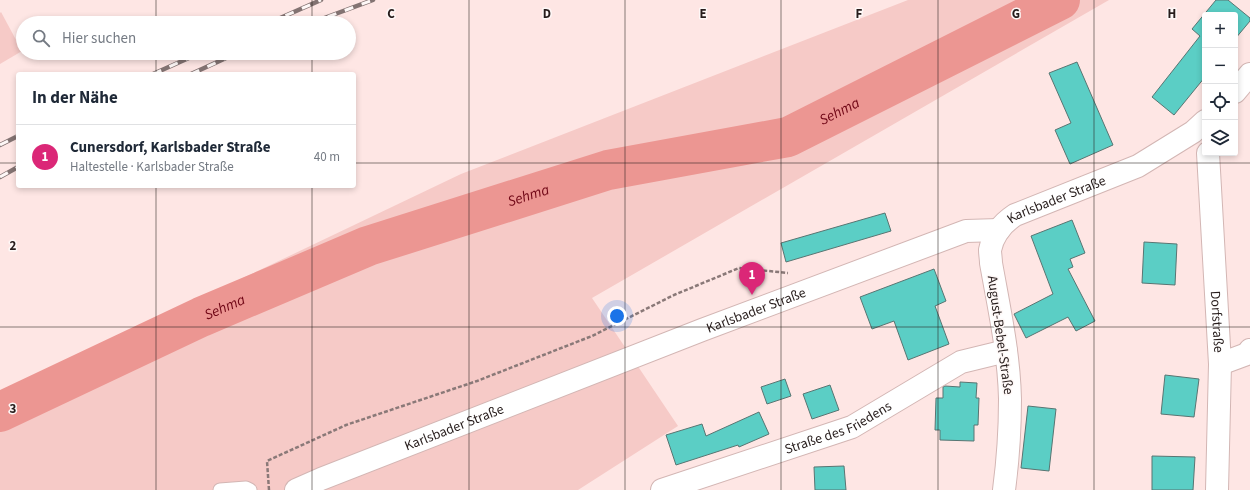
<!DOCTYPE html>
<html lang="de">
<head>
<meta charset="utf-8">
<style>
	body { margin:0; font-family:"Source Sans 3",sans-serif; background:#f2f2f3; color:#1f2937 }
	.controls { position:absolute; right:12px; top:12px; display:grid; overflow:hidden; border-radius:4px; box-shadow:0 2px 6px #0003 }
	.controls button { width:36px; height:36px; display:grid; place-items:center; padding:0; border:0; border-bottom:1px solid #e0e1e3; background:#fff; color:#1f2937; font:20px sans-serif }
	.you { position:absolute; left:617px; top:316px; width:14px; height:14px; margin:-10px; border:3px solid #fff; border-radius:50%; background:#1a73e8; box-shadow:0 0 0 6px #1a73e833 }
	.badge { display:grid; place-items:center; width:26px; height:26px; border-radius:50%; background:#db2777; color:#fff; font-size:13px; font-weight:700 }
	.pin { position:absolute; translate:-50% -33px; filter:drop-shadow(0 1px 2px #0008) }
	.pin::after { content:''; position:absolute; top:21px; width:14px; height:12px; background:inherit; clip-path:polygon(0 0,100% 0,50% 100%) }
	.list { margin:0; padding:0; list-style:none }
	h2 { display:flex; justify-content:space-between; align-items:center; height:52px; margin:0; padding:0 16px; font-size:17px }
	h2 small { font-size:13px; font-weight:400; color:#747a83 }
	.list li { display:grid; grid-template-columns:26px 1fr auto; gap:12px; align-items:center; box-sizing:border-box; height:64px; padding:0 16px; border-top:1px solid #e0e1e3 }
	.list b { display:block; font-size:15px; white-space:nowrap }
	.list p { margin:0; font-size:13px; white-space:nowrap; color:#747a83 }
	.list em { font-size:13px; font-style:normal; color:#747a83 }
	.icon { flex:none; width:22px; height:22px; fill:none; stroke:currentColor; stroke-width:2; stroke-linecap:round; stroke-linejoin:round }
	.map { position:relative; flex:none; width:1250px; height:490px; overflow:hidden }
	.search { position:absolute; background:#fff; box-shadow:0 2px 6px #0003; left:16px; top:16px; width:340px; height:44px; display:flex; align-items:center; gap:10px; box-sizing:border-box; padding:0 14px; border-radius:22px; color:#747a83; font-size:15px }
	.panel { position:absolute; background:#fff; box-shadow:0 2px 6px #0003; left:16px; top:72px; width:340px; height:116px; border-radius:4px }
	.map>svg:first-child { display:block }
	.green { fill:#f6cac7 }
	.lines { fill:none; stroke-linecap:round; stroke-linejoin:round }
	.river { stroke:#ec9692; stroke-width:40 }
	.building { fill:#5bcec5; stroke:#587572 }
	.lane-casing { stroke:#d3b6b4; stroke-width:15 }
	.street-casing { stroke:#d3b6b4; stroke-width:24 }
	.secondary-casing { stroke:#d3b6b4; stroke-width:24 }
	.path { stroke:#8a7978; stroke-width:2.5; stroke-dasharray:4 2; stroke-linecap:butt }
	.lane { stroke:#fff; stroke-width:13 }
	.street { stroke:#fff; stroke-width:22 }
	.secondary { stroke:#fff; stroke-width:22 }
	.rail-casing { stroke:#837372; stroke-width:4.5 }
	.rail { stroke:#fef8f7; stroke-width:3; stroke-dasharray:9; stroke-linecap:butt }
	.grid { fill:none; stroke:#271d1c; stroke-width:1; stroke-opacity:0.55 }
	.labels { text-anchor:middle; stroke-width:3; stroke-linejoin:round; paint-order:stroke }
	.street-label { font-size:14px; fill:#271d1c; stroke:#fef8f7 }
	.water-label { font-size:15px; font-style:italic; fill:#700716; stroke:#fef8f7 }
	.grid-label { font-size:13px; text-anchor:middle; font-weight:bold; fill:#271d1c; stroke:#fef8f7; stroke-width:3; stroke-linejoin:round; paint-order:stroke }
</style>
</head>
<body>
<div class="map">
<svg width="1250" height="490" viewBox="0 0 1250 490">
	<rect width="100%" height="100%" fill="#fee6e4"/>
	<g class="green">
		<polygon points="908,0 1109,0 592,298 678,426 578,490 0,490 0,394 461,174"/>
		<polygon points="1,12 22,51 0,64 0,13"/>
	</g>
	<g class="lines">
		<path class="river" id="s1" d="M0 412 201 317 368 246 608 170 788 137 1060 0"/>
	</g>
	<g class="building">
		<polygon points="1216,0 1228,0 1250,18 1250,21 1235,39 1235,15 1205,15 1205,77 1174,115 1152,97 1200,36 1192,29"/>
		<polygon points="1077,62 1113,145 1070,164 1055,130 1071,123 1049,73"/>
		<polygon points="885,213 891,231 786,262 781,243"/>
		<polygon points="1072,220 1085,253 1070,259 1073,267 1068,269 1095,321 1076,331 1068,317 1026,338 1014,314 1053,294 1031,236"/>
		<polygon points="1144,242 1177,244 1175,285 1142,283"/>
		<polygon points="934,269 946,301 935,306 949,344 908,360 894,321 872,329 860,297"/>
		<polygon points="1165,375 1199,379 1194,417 1161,414"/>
		<polygon points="785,379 791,396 767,404 761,387"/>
		<polygon points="960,382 977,383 976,398 979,398 978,425 974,425 974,441 940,440 940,430 935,430 936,398 943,398 943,387 945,386 960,387"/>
		<polygon points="830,385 839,410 812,419 803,394"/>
		<polygon points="1028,406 1056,409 1049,471 1021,468"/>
		<polygon points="759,412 769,434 739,447 738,445 676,465 666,435 702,424 706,436"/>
		<polygon points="1152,456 1195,457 1193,490 1152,490"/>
		<polygon points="844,466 846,490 815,490 814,467"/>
	</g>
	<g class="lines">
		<g class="lane-casing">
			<polyline id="lane" points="220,490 246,488 250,490"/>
		</g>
		<g class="street-casing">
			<g id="street">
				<path id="s2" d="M1208 153 1220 364 1217 490"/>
				<polyline points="1220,364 1247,354 1250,350"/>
				<path id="s3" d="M662 490 852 427 961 362 1006 351"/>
			</g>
		</g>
		<g class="secondary-casing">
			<g id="secondary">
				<polyline points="1235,92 1250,74"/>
				<path id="s4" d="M296 490 321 479 702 330 966 231 999 230"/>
				<path id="s5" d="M1004 490C1008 460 1010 429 1010 399 1009 353 999 308 991 263 991 259 990 254 990 250 993 235 1003 223 1015 215L1138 166 1193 132 1205 121"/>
			</g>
		</g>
		<polyline class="path" points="269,490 267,461 346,425 477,381 592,336 674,295 739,268 788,273"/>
		<use href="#lane" class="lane"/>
		<use href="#street" class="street"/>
		<use href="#secondary" class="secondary"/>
		<g class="rail-casing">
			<g id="rail">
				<polyline points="269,23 321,0"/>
				<polyline points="311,23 373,0"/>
				<polyline points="153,74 200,53"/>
				<polyline points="191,74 237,53"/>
				<polyline points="0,145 18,136"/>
				<polyline points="0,177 18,167"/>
			</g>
		</g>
		<use href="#rail" class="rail"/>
	</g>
	<path class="grid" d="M156 0V23M312 0V23M469 0V490M625 0V490M781 0V490M938 0V490M1094 0V490M156 53V74M312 53V74M0 163H18M354 163H1250M156 186V490M312 186V490M0 327H1250"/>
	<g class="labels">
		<g class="street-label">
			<text dy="5" stroke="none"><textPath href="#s5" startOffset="330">Karlsbader Straße</textPath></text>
			<text dy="5" stroke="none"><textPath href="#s4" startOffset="494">Karlsbader Straße</textPath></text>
			<text dy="5" stroke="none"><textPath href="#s2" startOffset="169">Dorfstraße</textPath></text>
			<text transform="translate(1001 335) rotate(82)" y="5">August-Bebel-Straße</text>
			<text dy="5" stroke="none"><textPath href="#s3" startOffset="187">Straße des Friedens</textPath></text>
			<text dy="5" stroke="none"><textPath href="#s4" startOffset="170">Karlsbader Straße</textPath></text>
		</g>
		<g class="water-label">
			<text dy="5" stroke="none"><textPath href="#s1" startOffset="896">Sehma</textPath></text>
			<text dy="5" stroke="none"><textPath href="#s1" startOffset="572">Sehma</textPath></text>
			<text dy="5" stroke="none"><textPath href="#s1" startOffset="248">Sehma</textPath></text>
		</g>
	</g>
	<g class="grid-label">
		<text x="391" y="18">C</text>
		<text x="547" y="18">D</text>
		<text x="703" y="18">E</text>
		<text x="859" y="18">F</text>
		<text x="1016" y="18">G</text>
		<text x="1172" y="18">H</text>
		<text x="13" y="250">2</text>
		<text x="13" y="413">3</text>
	</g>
</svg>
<div class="controls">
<button>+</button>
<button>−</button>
<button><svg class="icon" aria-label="locate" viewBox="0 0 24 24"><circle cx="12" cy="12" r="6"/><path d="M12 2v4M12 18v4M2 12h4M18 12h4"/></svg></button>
<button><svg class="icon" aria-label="layers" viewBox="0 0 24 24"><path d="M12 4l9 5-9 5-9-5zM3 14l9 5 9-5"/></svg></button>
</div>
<div class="you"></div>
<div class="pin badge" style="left:752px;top:295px">1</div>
<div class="search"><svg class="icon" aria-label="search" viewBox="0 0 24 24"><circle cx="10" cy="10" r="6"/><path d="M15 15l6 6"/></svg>Hier suchen</div>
<section class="panel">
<h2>In der Nähe<small></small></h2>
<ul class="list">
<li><span class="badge">1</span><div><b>Cunersdorf, Karlsbader Straße</b><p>Haltestelle · Karlsbader Straße</p></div><em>40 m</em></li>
</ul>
</section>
</div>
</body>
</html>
